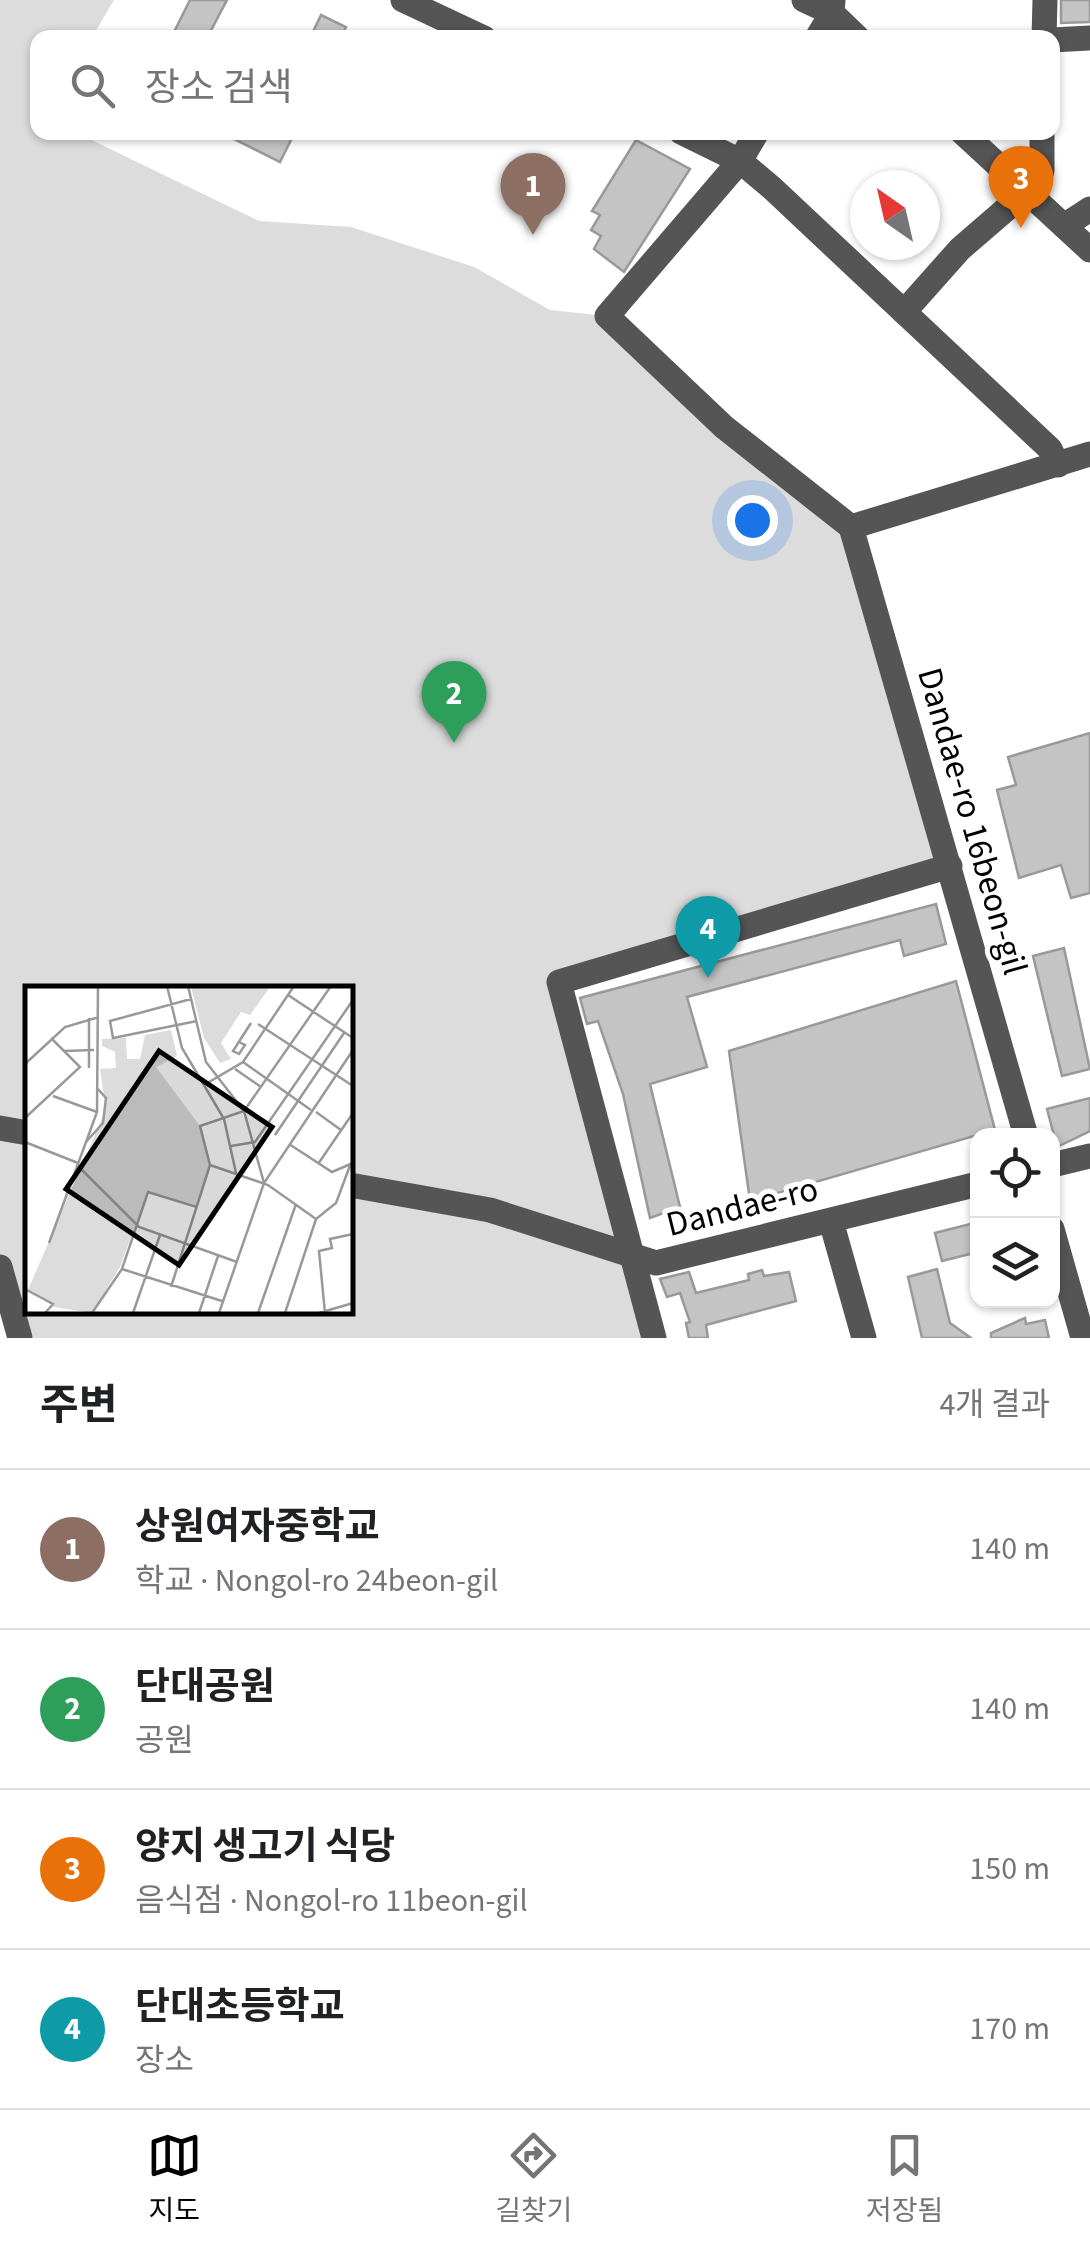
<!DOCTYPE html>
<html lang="ko">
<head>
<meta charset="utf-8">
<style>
	body { margin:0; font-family:"Source Sans 3","Noto Sans KR",sans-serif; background:#f6f6f6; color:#202124 }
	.controls { position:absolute; right:30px; bottom:30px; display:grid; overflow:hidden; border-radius:20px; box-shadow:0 2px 8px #0004 }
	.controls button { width:90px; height:90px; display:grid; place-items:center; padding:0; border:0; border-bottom:2px solid #e0e0e0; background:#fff; color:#202124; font:50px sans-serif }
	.compass { position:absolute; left:850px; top:170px; width:90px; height:90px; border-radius:50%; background:#fff; box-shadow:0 2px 8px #0004; rotate:326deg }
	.you { position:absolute; left:752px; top:520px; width:35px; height:35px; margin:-25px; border:8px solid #fff; border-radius:50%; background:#1a73e8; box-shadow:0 0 0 15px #1a73e833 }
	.badge { display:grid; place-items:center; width:65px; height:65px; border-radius:50%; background:#000; color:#fff; font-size:32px; font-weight:700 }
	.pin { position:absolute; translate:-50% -82px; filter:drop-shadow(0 2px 5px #0008) }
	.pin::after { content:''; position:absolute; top:52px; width:35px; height:30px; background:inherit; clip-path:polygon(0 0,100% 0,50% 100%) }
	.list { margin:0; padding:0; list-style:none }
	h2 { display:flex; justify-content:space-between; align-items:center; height:130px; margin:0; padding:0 40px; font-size:42px }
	h2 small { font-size:32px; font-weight:400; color:#757577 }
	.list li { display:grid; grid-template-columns:65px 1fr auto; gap:30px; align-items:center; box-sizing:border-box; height:160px; padding:0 40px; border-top:2px solid #e0e0e0 }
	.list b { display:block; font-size:38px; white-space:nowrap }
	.list p { margin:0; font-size:32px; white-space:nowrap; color:#757577 }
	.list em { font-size:32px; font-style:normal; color:#757577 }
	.icon { flex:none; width:55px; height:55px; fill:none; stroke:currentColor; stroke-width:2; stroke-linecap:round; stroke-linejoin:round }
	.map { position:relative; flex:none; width:1090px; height:1338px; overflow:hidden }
	.search { position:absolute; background:#fff; box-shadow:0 2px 8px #0004; left:30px; right:30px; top:30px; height:110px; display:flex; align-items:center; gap:25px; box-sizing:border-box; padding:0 35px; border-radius:20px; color:#757577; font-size:38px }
	.sheet { height:770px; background:#fff }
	nav { display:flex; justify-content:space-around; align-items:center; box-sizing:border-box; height:140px; border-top:2px solid #e0e0e0; background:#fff; font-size:28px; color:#757577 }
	nav a { display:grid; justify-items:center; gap:5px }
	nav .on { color:#000 }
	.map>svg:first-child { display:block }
	.green { fill:#dcdcdc; fill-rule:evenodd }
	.building { fill:#c4c4c4; stroke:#999; stroke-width:2.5 }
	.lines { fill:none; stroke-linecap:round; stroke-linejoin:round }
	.minor { stroke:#555; stroke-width:25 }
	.labels { text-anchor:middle; stroke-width:10; stroke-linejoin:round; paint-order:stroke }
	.street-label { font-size:35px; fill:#000; stroke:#fff }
	.inset-road { fill:none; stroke:#999; stroke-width:2.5 }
	.view { fill:#000; fill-opacity:0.15; stroke:#000; stroke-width:5 }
	.inset-edge { fill:none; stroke:#000; stroke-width:5 }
</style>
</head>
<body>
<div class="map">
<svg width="1090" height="1338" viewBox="0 0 1090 1338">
	<rect width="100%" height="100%" fill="#fff"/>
	<path class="green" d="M0 0H114L92 37 38 38V132L77 133 259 221 351 227 474 267 550 310 607 316 851 527 935 863 552 978 650 1338H19L0 1270ZM28 988H350V1310H28Z"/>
	<g class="building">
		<polygon points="190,0 227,0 207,38 171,38"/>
		<polygon points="1061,0 1090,0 1090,22 1061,23"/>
		<polygon points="321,15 346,27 341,38 310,38"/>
		<polygon points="220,132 295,132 280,162"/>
		<polygon points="636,140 690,169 624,272 594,249 601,236 591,230 600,215 592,211"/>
		<polygon points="1090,733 1090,893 1071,898 1061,865 1019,878 997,790 1016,785 1008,757"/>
		<polygon points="936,904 946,944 904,956 900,940 687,997 707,1067 650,1084 680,1207 650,1218 623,1094 598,1021 587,1024 580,998"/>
		<polygon points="1064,948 1090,1069 1062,1076 1033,956"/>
		<polygon points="956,981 995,1130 750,1201 729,1051"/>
		<polygon points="1090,1098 1090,1131 1057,1147 1047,1109"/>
		<polygon points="978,1222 978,1252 942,1261 935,1233"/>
		<polygon points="937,1269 950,1323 971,1338 922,1338 908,1277"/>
		<polygon points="762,1270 764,1276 789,1272 796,1301 706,1325 708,1338 689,1338 686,1323 690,1322 680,1293 667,1297 660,1279 689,1272 696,1293 749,1280 748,1274"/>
		<polygon points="1025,1318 1026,1324 1045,1320 1049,1338 991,1338 991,1333"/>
	</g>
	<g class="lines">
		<g class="minor">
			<polyline points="403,0 484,38"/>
			<polyline points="804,0 832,13 858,38"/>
			<polyline points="817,38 832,13 833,0"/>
			<polyline points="1044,38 1045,0"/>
			<polyline points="1052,40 1090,38"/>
			<polyline points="681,132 740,161 772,188 1050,449 1058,465"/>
			<polyline points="757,132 740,161 607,316 724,427 851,527"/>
			<polyline points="962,132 1090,250"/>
			<polyline points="1064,226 1090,209"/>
			<polyline points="904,312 960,249 1026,192 1042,171 1042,132"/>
			<polyline points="851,527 1026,1136"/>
			<polyline points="851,527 1090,454"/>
			<polyline points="0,1128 28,1133"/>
			<polyline points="1052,1165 1090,1156"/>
			<polyline points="350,1185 490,1210 656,1263 978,1184"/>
			<polyline points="831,1221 864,1338"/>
			<polyline points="1052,1229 1083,1338"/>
			<polyline points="0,1267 20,1338"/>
			<polyline points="654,1338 559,982 950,866"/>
		</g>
	</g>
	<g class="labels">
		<g class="street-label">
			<text transform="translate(973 821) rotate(74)" y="12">Dandae-ro 16beon-gil</text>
			<text transform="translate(742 1206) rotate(-14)" y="12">Dandae-ro</text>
		</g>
	</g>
	<g transform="translate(25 986)">
		<rect width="328" height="328" fill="#fff"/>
		<path d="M166 1H245L225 29 216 26 196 57 206 73 195 77 179 52ZM146 44 152 70 131 81 175 140 185 179 171 219 123 205 95 281 67 327 29 321 3 304 81 123 75 83 91 82 90 66 77 60V53L101 52 102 73H115L120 49Z" fill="#dcdcdc"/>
		<path class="inset-road" d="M142 0 157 62 199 133 211 187M163 0 181 76 219 125 239 197M263 9 328 52M166 13 85 35 88 52 172 35M64 32V82M233 38 328 100M214 56 220 59 214 68 208 65 226 37M39 65 69 64M218 76 286 124M0 78 40 41 74 31M210 83 236 101M179 99 218 76 269 0M28 110 72 126M291 126 316 144M0 132 55 81 26 52M250 149 319 47M0 156 53 177M61 156 78 137 81 112 73 103M264 158 307 186 328 177M206 160 230 156 328 14M293 178 328 127M52 179 114 241 212 276M185 179 175 140 219 125 306 0M185 179 243 199 291 233M24 257 72 126 73 0M97 283 197 315M146 301 185 179M0 303 28 318 20 327M67 327 97 283 123 206 172 221M108 327 135 249M174 327 193 270M194 327 239 197 328 64M233 327 271 218M260 327 291 233 311 217 326 177M294 327 328 317M300 327 294 265 307 262 305 253 328 248"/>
		<path class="view" d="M134 65 247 141 154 279 41 203Z"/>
		<rect width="328" height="328" class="inset-edge"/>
	</g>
</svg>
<div class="controls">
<button><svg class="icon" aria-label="locate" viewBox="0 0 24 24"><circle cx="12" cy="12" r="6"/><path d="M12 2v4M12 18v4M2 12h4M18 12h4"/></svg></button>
<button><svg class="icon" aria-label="layers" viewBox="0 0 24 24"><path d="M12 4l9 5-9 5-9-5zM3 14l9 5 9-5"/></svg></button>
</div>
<svg class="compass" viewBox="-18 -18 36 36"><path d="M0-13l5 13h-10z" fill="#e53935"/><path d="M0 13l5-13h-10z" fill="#757577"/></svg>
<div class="you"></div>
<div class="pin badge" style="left:533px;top:235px;background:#8d6e63">1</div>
<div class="pin badge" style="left:454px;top:743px;background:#2e9e5b">2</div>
<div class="pin badge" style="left:1021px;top:228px;background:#e8710a">3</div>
<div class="pin badge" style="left:708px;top:978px;background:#0f9aa8">4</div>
<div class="search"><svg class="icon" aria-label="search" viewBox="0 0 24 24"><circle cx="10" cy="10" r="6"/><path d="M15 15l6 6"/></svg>장소 검색</div>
</div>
<section class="sheet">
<h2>주변<small>4개 결과</small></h2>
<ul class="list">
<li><span class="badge" style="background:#8d6e63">1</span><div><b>상원여자중학교</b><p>학교 · Nongol-ro 24beon-gil</p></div><em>140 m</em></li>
<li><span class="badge" style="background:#2e9e5b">2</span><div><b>단대공원</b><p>공원</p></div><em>140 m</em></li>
<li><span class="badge" style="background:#e8710a">3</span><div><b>양지 생고기 식당</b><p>음식점 · Nongol-ro 11beon-gil</p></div><em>150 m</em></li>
<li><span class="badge" style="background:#0f9aa8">4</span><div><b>단대초등학교</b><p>장소</p></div><em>170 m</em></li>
</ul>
</section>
<nav>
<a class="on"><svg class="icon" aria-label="map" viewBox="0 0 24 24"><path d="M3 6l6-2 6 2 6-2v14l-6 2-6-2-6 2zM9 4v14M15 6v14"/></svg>지도</a>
<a><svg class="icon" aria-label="directions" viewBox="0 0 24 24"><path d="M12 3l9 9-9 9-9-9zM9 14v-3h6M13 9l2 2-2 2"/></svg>길찾기</a>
<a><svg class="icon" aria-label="saved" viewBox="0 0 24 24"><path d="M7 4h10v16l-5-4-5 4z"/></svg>저장됨</a>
</nav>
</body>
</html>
